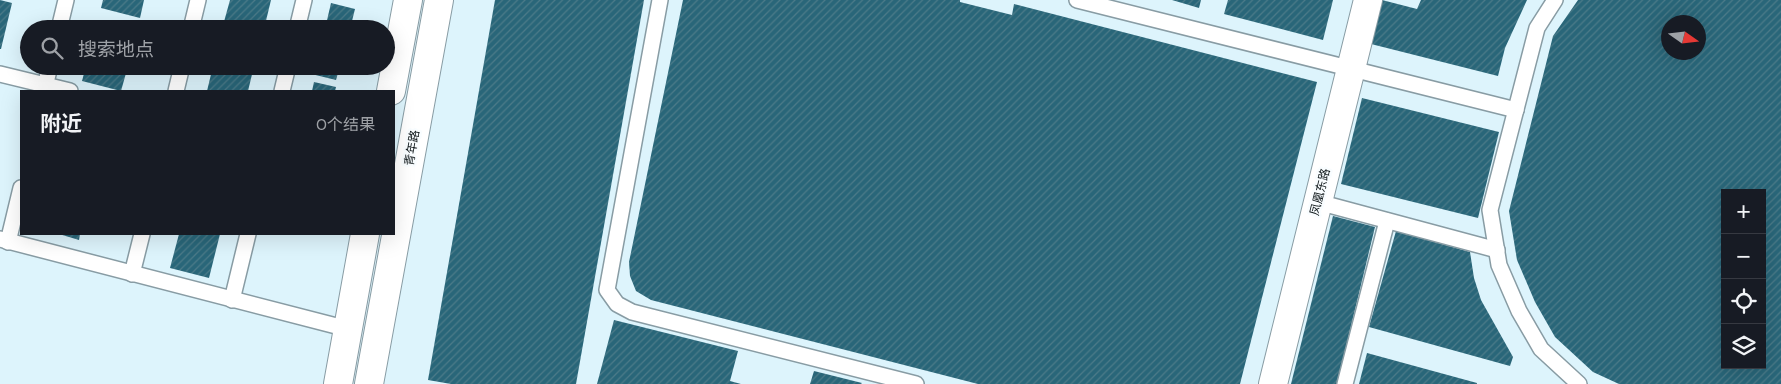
<!DOCTYPE html>
<html lang="zh">
<head>
<meta charset="utf-8">
<style>
	body { margin:0; font-family:"DM Sans","Noto Sans SC",sans-serif; background:#242831; color:#f1f3f6 }
	.controls { position:absolute; right:15px; bottom:15px; display:grid; overflow:hidden; border-radius:0px; box-shadow:0 5px 20px #0002 }
	.controls button { width:45px; height:45px; display:grid; place-items:center; padding:0; border:0; border-bottom:1px solid #363941; background:#171b24; color:#f1f3f6; font:25px sans-serif }
	.compass { position:absolute; left:1661px; top:15px; width:45px; height:45px; border-radius:50%; background:#171b24; box-shadow:0 5px 20px #0002; rotate:104deg }
	.list { margin:0; padding:0; list-style:none }
	h2 { display:flex; justify-content:space-between; align-items:center; height:65px; margin:0; padding:0 20px; font-size:21px }
	h2 small { font-size:16px; font-weight:400; color:#9ea1a6 }
	.icon { flex:none; width:28px; height:28px; fill:none; stroke:currentColor; stroke-width:2; stroke-linecap:round; stroke-linejoin:round }
	.map { position:relative; flex:none; width:1781px; height:384px; overflow:hidden }
	.search { position:absolute; background:#171b24; box-shadow:0 5px 20px #0002; left:20px; top:20px; width:375px; height:55px; display:flex; align-items:center; gap:12px; box-sizing:border-box; padding:0 18px; border-radius:28px; color:#9ea1a6; font-size:19px }
	.panel { position:absolute; background:#171b24; box-shadow:0 5px 20px #0002; left:20px; top:90px; width:375px; height:145px; border-radius:0px }
	.map>svg:first-child { display:block }
	.building { fill:url(#building-hatch); fill-rule:evenodd }
	.lines { fill:none; stroke-linecap:round; stroke-linejoin:round }
	.lane-casing { stroke:#889ca4; stroke-width:18 }
	.street-casing { stroke:#889ca4; stroke-width:30 }
	.secondary-casing { stroke:#889ca4; stroke-width:30 }
	.lane { stroke:#fff; stroke-width:15 }
	.street { stroke:#fff; stroke-width:28 }
	.secondary { stroke:#fff; stroke-width:28 }
	.labels { text-anchor:middle; stroke-width:5; stroke-linejoin:round; paint-order:stroke }
	.street-label { font-size:12px; fill:#0e1619; stroke:#f9fdff }
</style>
</head>
<body>
<div class="map">
<svg width="1781" height="384" viewBox="0 0 1781 384">
	<defs>
		<pattern id="building-hatch" width="6" height="6" patternUnits="userSpaceOnUse" patternTransform="scale(1.25)"><rect width="6" height="6" fill="#296679"/><path d="M-1 1l2-2M0 6l6-6M5 7l2-2" fill="none" stroke="#4c7b89"/></pattern>
	</defs>
	<rect width="100%" height="100%" fill="#ddf4fc"/>
	<g class="building">
		<polygon points="0,0 12,3 1,49 0,49"/>
		<polygon points="103,0 144,0 140,18 101,8"/>
		<polygon points="230,0 271,0 264,29 222,29"/>
		<polygon points="495,0 644,0 576,384 451,384 428,380"/>
		<polygon points="683,0 960,0 960,2 1012,15 1014,4 1317,82 1240,384 978,384 651,300 636,291 630,276 629,262"/>
		<polygon points="1172,0 1201,0 1199,8"/>
		<polygon points="1228,0 1333,0 1323,40 1224,14"/>
		<polygon points="1382,0 1417,9 1421,0 1527,0 1505,48 1498,76 1371,44"/>
		<path d="M1578 0H1781V384H1619L1593 372 1555 337 1535 302 1517 260 1509 211 1553 36ZM1668 22H1698V52H1668ZM1725 193H1762V365H1725Z"/>
		<polygon points="331,3 355,9 350,29 325,29"/>
		<polygon points="86,66 128,66 121,91 82,81"/>
		<polygon points="213,66 254,66 248,91 207,91"/>
		<polygon points="296,66 340,66 336,80 295,70"/>
		<polygon points="314,82 336,87 335,91 312,91"/>
		<polygon points="1362,98 1499,132 1478,218 1341,184"/>
		<polygon points="1333,216 1375,227 1337,384 1291,384"/>
		<polygon points="1396,231 1470,252 1474,278 1481,300 1513,357 1510,366 1369,327"/>
		<polygon points="59,234 80,234 79,240"/>
		<polygon points="179,234 220,234 209,278 170,268"/>
		<polygon points="614,320 738,351 730,381 741,384 597,384"/>
		<polygon points="1367,353 1477,383 1477,384 1359,384"/>
		<polygon points="814,371 862,383 861,384 810,384"/>
	</g>
	<g class="lines">
		<g class="lane-casing">
			<g id="lane">
				<polyline points="660,0 607,290 617,304 632,312 916,384"/>
				<polyline points="1077,0 1516,110"/>
				<polyline points="1555,0 1537,28 1490,210 1499,265 1519,311 1541,349 1579,384"/>
				<polyline points="59,29 66,0"/>
				<polyline points="191,29 198,0"/>
				<polyline points="297,29 304,0"/>
				<polyline points="0,74 70,91"/>
				<polyline points="44,91 50,66"/>
				<polyline points="176,91 182,66"/>
				<polyline points="282,91 288,66"/>
				<polyline points="1318,202 1497,250"/>
				<polyline points="0,239 348,329"/>
				<polyline points="8,242 21,188"/>
				<polyline points="132,274 142,234"/>
				<polyline points="232,300 248,234"/>
				<polyline points="1345,384 1387,221"/>
			</g>
		</g>
		<g class="street-casing">
			<polyline id="street" points="1273,384 1368,0"/>
		</g>
		<g class="secondary-casing">
			<g id="secondary">
				<polyline points="391,91 408,0"/>
				<polyline points="338,384 365,234"/>
				<polyline points="369,384 439,0"/>
			</g>
		</g>
		<use href="#lane" class="lane"/>
		<use href="#street" class="street"/>
		<use href="#secondary" class="secondary"/>
	</g>
	<g class="labels">
		<g class="street-label">
			<text transform="translate(412 148) rotate(-80)" y="4">青年路</text>
			<text transform="translate(1320 192) rotate(-76)" y="4">凤凰东路</text>
		</g>
	</g>
</svg>
<div class="controls">
<button>+</button>
<button>−</button>
<button><svg class="icon" aria-label="locate" viewBox="0 0 24 24"><circle cx="12" cy="12" r="6"/><path d="M12 2v4M12 18v4M2 12h4M18 12h4"/></svg></button>
<button><svg class="icon" aria-label="layers" viewBox="0 0 24 24"><path d="M12 4l9 5-9 5-9-5zM3 14l9 5 9-5"/></svg></button>
</div>
<svg class="compass" viewBox="-18 -18 36 36"><path d="M0-13l5 13h-10z" fill="#e53935"/><path d="M0 13l5-13h-10z" fill="#9ea1a6"/></svg>
<div class="search"><svg class="icon" aria-label="search" viewBox="0 0 24 24"><circle cx="10" cy="10" r="6"/><path d="M15 15l6 6"/></svg>搜索地点</div>
<section class="panel">
<h2>附近<small>0个结果</small></h2>
<ul class="list">
</ul>
</section>
</div>
</body>
</html>
